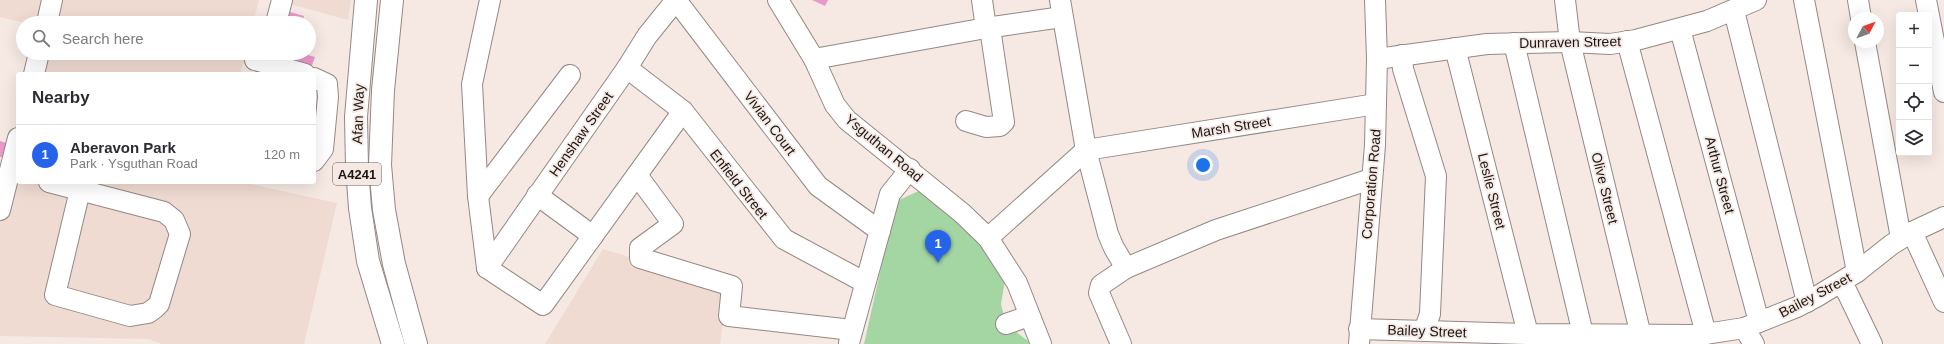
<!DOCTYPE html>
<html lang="en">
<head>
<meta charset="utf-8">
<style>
	body { margin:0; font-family:Arial,sans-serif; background:#f2f2f3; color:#2b2b33 }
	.controls { position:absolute; right:12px; top:12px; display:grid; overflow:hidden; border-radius:4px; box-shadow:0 4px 16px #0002 }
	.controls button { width:36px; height:36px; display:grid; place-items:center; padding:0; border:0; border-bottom:1px solid #e1e1e2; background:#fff; color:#2b2b33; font:20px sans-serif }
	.compass { position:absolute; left:1848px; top:12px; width:36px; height:36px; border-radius:50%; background:#fff; box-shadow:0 4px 16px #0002; rotate:49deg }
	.you { position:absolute; left:1203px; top:165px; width:14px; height:14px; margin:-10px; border:3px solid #fff; border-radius:50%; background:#1a73e8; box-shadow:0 0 0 6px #1a73e833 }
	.badge { display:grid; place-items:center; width:26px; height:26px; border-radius:50%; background:#2563eb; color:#fff; font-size:13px; font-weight:700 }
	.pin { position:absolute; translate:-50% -33px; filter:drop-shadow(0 1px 2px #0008) }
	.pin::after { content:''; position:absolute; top:21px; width:14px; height:12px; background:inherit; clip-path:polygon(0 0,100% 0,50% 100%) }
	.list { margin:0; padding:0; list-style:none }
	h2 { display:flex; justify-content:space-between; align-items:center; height:52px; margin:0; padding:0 16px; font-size:17px }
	h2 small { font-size:13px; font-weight:400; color:#7c7c81 }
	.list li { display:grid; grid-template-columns:26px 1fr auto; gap:12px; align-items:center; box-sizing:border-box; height:60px; padding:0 16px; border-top:1px solid #e1e1e2 }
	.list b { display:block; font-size:15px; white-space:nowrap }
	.list p { margin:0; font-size:13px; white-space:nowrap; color:#7c7c81 }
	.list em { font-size:13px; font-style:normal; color:#7c7c81 }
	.icon { flex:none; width:22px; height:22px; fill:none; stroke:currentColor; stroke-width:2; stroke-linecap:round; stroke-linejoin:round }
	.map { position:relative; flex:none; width:1944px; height:344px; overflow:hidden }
	.search { position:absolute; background:#fff; box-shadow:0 4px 16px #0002; left:16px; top:16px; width:300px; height:44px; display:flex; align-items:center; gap:10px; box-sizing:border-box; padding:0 14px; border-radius:22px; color:#7c7c81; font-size:15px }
	.panel { position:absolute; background:#fff; box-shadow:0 4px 16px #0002; left:16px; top:72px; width:300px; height:112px; border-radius:4px }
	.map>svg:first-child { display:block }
	.built { fill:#efdbd2 }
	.green { fill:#a4d6a3 }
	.building { fill:#ea97ca }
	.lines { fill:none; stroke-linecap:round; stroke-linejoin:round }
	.minor-casing { stroke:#948884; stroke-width:22 }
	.major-casing { stroke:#948884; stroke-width:24 }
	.minor { stroke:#fff; stroke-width:20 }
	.major { stroke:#fff; stroke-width:22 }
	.labels { text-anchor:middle; stroke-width:3.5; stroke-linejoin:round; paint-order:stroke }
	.shield { fill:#f6e9e4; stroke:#5c5552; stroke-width:1 }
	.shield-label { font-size:13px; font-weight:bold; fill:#1a1614 }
	.street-label { font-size:14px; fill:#1a1614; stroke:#f6e9e4 }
</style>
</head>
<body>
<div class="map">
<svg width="1944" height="344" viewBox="0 0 1944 344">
	<rect width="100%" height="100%" fill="#f6e9e4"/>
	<g class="built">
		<polygon points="0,0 259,0 253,23 25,23 0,17"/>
		<polygon points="275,0 351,0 348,20"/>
		<polygon points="32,53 246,53 240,74 27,74"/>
		<polygon points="18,115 18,182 241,182 337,203 304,344 162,344 148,339 0,336 0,187"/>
		<polygon points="603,249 728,287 720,344 545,344"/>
	</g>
	<polygon class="green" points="923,189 983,245 1005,280 1001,304 1006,324 1028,341 1029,344 864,344 889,232 899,200"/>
	<g class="building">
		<polygon points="812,0 828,0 825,6"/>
		<polygon points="290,12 304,16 302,23 287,23"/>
		<polygon points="286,53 301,53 315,57 311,68 284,60"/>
		<polygon points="0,141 7,143 3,157 0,157"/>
	</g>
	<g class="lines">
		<g class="minor-casing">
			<g id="minor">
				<polyline points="676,0 818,186 880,231"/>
				<polyline points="778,0 814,59 835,105 847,120 962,213 988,238 1017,283 1041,344"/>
				<polyline points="982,0 986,28"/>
				<polyline points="1060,0 1086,150 1108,234 1114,248 1126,268"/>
				<polyline points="1565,0 1570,42 1643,344"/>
				<polyline points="1804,0 1857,272"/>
				<polyline points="1858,0 1861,18"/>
				<polyline points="1926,0 1944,92"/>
				<polyline points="1734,11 1807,302"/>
				<polyline points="47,23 52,0"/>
				<polyline points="276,23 282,0"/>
				<polyline points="1680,29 1759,322"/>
				<polyline points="1627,41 1706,334"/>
				<polyline points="1865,42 1901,238"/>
				<polyline points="1514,43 1583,334"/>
				<polyline points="1455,48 1528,334"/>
				<polyline points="1402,55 1403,69 1436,176 1430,314 1424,331"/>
				<polyline points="814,59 986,28 1062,17"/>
				<polyline points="1377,59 1487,44 1570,42 1610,44 1636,40 1707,21 1756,0"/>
				<polyline points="255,60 305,74"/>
				<polyline points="627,68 683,111 784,239 864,282"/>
				<polyline points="34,74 39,53"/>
				<polyline points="314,78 327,84 328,97 323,149 314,161"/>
				<polyline points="966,121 986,127 1000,126 1004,122 990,28"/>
				<polyline points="1086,150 1376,104"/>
				<polyline points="637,175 673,224 640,248 640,258 732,286 729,316 852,330"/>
				<polyline points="49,182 164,212 174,220 180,234 159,304 155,308 148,313 130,316 55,295 80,190"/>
				<polyline points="537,195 593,236"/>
				<polyline points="478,196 570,75"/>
				<polyline points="0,210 18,138"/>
				<polyline points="1912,232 1944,302"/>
				<polyline points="988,238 1086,150"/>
				<polyline points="487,268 627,68 647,36 676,0"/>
				<polyline points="487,268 543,305 683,111"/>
				<polyline points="487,268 478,196 472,84 490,0"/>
				<polyline points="1840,283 1847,292 1872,344"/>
				<polyline points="1006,324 1029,316"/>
				<polyline points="1744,328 1754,344"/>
				<polyline points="1359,329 1528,334 1699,335 1744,328 1797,307 1816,297 1857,272 1891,245 1912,232 1944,217"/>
				<polyline points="849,343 890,194 910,169"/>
				<polyline points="1121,344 1099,293 1101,285 1126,268 1216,230 1371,179"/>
				<polyline points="1359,344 1375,145 1377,59 1375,0"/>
			</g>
		</g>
		<g class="major-casing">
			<g id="major">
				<polyline points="366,0 356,117 357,167 360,208 368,261 393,344"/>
				<polyline points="392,0 383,90 380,165 384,210 394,264 416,344"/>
			</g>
		</g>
		<use href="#minor" class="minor"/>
		<use href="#major" class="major"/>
	</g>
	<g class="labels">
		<rect class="shield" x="333" y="163" width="48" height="22" rx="3"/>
		<g class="shield-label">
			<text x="357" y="179">A4241</text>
		</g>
		<g class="street-label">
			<text transform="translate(1570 42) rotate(-1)" y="5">Dunraven Street</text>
			<text transform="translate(358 114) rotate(-88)" y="5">Afan Way</text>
			<text transform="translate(770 123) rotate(53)" y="5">Vivian Court</text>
			<text transform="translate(1231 127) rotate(-9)" y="5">Marsh Street</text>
			<text transform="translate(581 134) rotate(-55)" y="5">Henshaw Street</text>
			<text transform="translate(884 148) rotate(40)" y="5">Ysguthan Road</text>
			<text transform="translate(1720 175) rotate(75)" y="5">Arthur Street</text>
			<text transform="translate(739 184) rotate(52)" y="5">Enfield Street</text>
			<text transform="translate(1371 184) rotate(-85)" y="5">Corporation Road</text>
			<text transform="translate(1605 188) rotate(76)" y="5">Olive Street</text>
			<text transform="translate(1492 191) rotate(76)" y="5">Leslie Street</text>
			<text transform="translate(1815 295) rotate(-28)" y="5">Bailey Street</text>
			<text transform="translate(1427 331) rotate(2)" y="5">Bailey Street</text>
		</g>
	</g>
</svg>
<div class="controls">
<button>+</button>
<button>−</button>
<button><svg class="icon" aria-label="locate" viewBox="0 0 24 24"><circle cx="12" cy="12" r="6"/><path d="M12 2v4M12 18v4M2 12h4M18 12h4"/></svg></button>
<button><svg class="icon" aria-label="layers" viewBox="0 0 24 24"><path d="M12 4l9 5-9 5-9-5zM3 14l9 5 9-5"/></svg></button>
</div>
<svg class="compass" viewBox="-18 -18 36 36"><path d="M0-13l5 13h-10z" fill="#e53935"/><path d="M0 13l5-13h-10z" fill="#7c7c81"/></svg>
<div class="you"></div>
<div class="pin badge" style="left:938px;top:263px">1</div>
<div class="search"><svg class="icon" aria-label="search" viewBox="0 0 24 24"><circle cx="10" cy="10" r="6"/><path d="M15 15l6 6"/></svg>Search here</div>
<section class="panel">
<h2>Nearby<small></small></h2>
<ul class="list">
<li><span class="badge">1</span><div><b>Aberavon Park</b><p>Park · Ysguthan Road</p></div><em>120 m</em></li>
</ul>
</section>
</div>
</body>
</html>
